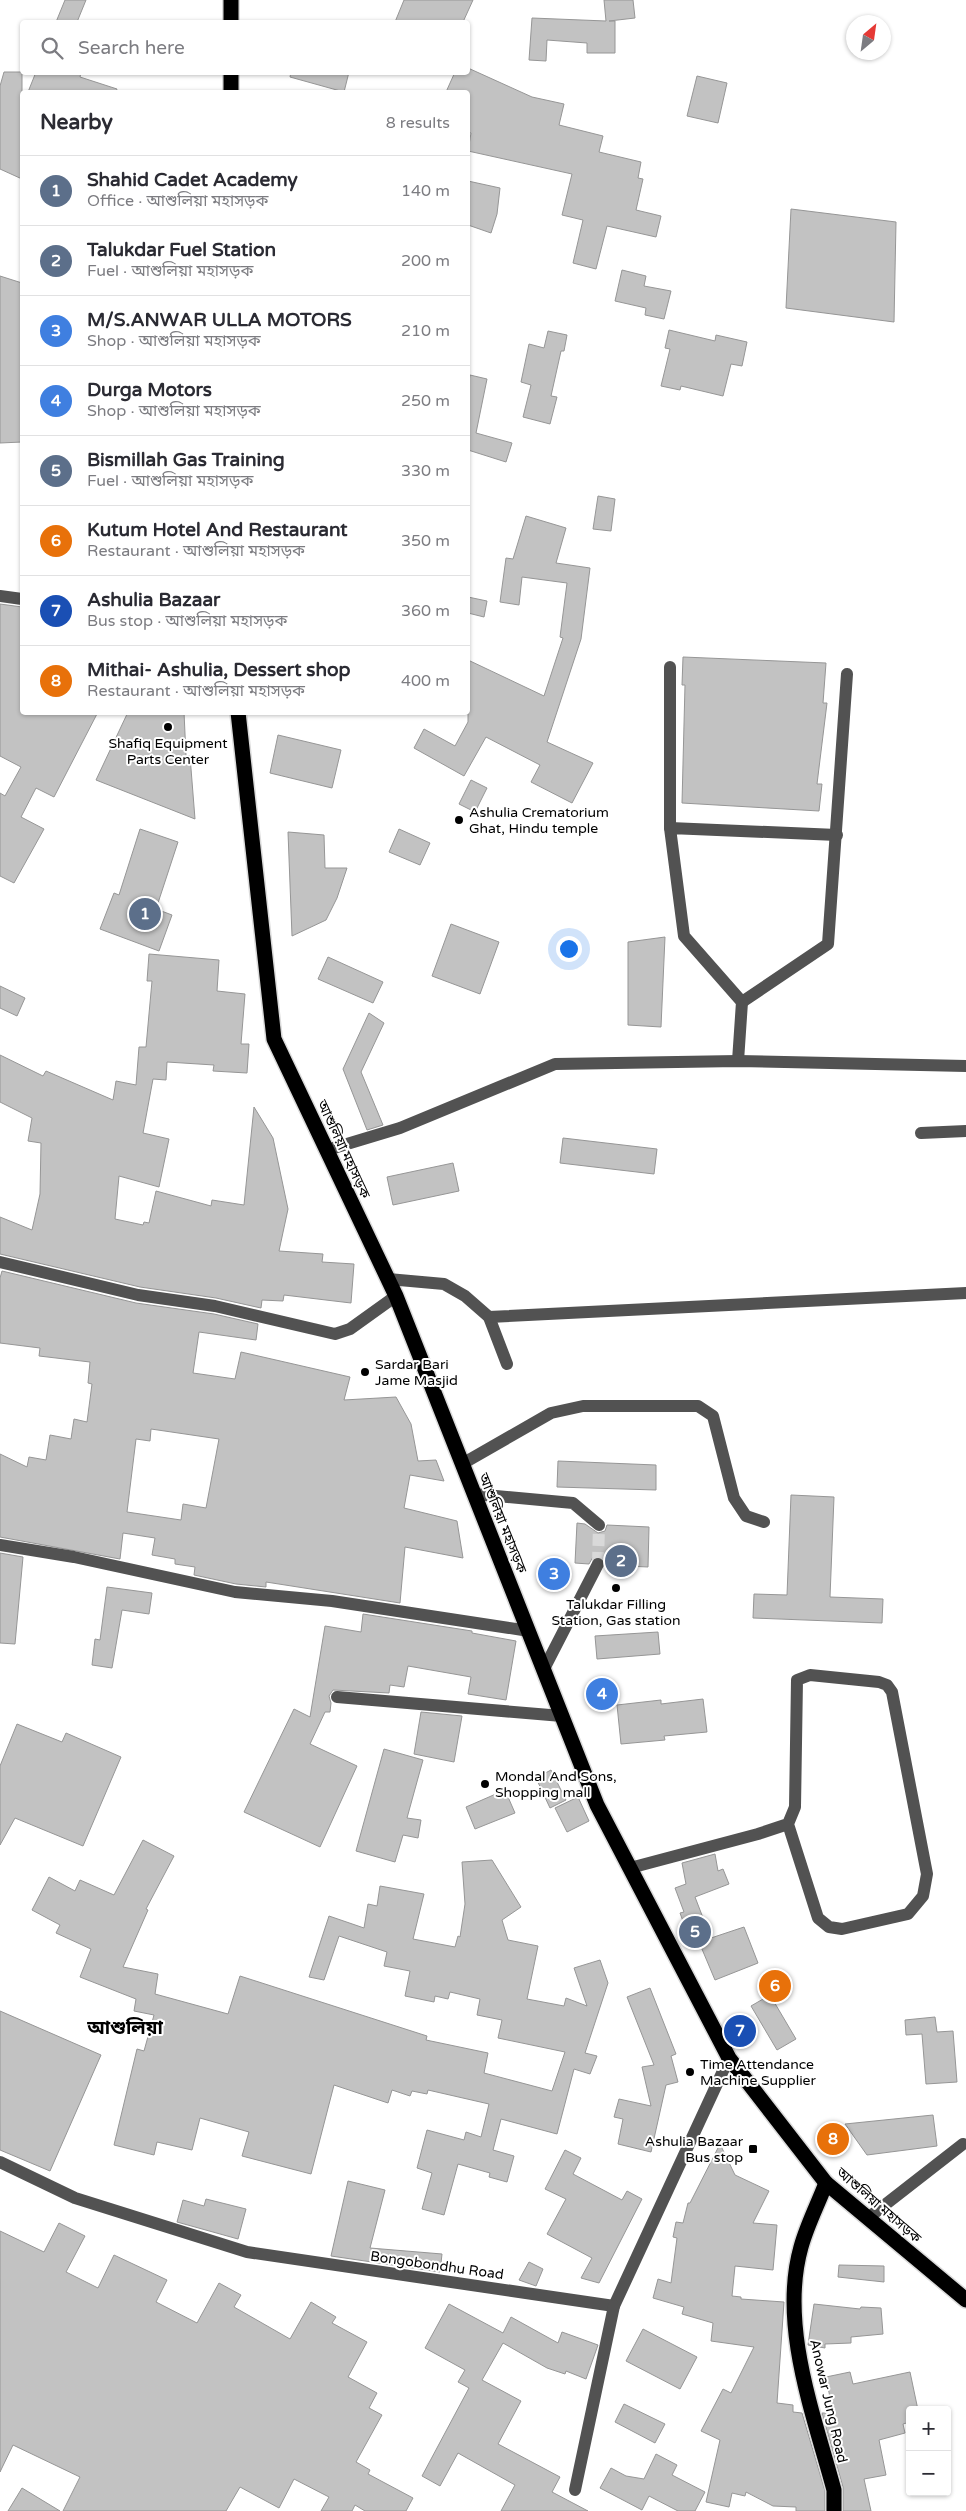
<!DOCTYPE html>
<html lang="en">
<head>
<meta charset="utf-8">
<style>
	body { margin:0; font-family:"Varela Round","Noto Sans Bengali",sans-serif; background:#f2f2f3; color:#2b2b33 }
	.controls { position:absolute; right:15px; bottom:15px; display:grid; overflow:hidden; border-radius:5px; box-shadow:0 1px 4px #0004 }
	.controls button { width:45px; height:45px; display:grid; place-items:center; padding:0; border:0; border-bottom:1px solid #e1e1e2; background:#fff; color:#2b2b33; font:25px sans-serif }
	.compass { position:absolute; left:846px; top:15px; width:45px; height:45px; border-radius:50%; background:#fff; box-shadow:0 1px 4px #0004; rotate:29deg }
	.you { position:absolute; left:568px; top:948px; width:18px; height:18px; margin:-12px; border:4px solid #fff; border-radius:50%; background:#1a73e8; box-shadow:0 0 0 8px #1a73e833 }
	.badge { display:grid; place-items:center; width:32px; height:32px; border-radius:50%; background:#ea580c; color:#fff; font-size:16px; font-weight:700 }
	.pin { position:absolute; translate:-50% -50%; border:2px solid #fff; box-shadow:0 1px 5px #0006 }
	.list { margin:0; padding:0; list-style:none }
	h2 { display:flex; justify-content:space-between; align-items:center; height:65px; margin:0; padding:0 20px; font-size:21px }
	h2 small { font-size:16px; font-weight:400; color:#7c7c81 }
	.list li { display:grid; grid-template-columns:32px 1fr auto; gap:15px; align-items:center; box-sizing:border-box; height:70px; padding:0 20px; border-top:1px solid #e1e1e2 }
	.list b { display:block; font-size:19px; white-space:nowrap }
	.list p { margin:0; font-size:16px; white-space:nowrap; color:#7c7c81 }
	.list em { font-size:16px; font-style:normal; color:#7c7c81 }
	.icon { flex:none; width:28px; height:28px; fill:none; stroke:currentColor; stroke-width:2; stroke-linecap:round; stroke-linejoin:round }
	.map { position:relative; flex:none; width:966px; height:2511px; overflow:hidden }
	.search { position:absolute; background:#fff; box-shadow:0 1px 4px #0004; left:20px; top:20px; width:450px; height:55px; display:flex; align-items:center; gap:12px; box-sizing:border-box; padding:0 18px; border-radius:5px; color:#7c7c81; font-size:19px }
	.panel { position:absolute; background:#fff; box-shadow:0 1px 4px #0004; left:20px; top:90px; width:450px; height:625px; border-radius:5px }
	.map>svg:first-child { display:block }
	.building { fill:#c2c2c2; stroke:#969696; fill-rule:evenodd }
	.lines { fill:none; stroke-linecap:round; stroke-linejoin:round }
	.minor-tunnel { stroke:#d9d9d9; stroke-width:12; stroke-dasharray:12 6; stroke-linecap:butt }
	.highway-casing { stroke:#dbdbdb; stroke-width:18 }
	.minor { stroke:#525252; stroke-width:12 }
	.highway { stroke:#000; stroke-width:15 }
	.poi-dot { fill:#000; stroke:#fff; stroke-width:2 }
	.labels { text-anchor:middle; stroke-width:4; stroke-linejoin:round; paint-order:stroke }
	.poi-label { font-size:14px; fill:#000; stroke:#fff; text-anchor:start }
	.street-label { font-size:14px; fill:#000; stroke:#fff }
	.district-label { font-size:19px; font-weight:bold; fill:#000; stroke:#fff }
</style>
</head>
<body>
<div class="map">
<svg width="966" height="2511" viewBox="0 0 966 2511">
	<rect width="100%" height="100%" fill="#fff"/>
	<g class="building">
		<polygon points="65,0 86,0 77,22 56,22"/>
		<polygon points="404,0 473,0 463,22 395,22"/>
		<polygon points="604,0 633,0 635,18 609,21 615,21 615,53 587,53 587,43 547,40 546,61 529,60 532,18 606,21"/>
		<polygon points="468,68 532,97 564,104 559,125 603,136 599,152 641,162 638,178 643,179 636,210 661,216 656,237 607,226 596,269 573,263 583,220 562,215 572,174 468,151 471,133 468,132 468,92 446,92 455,72 468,72"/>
		<polygon points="4,72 22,72 22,179 0,169 0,86"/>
		<polygon points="36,72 81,72 80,77 117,89 116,92 28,92"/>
		<polygon points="291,72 349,72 344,92 290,77"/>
		<polygon points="697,76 727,83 718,123 687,116"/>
		<polygon points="468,181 500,188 497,214 491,233 468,225"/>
		<polygon points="791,209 896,222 894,322 786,308"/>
		<polygon points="622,270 646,276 644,286 671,291 664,319 645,315 646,308 615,301"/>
		<polygon points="0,276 22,283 22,442 0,443"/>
		<polygon points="669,330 715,341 716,335 747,342 742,366 731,364 723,396 681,386 680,390 661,386 670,349 665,348"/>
		<polygon points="548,331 567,335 564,351 561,351 551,396 557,397 550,424 523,417 531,385 521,382 529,344 544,348"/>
		<polygon points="470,375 487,379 476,433 512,443 506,462 468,450 468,389"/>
		<polygon points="598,496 615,499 611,531 593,529"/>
		<polygon points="526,516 566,528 556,563 590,568 581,639 547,742 593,763 572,803 531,782 540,765 486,737 464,776 414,748 424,729 455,746 468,722 468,660 544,696 563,638 560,637 567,583 522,577 519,605 500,602 506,558 513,559"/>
		<polygon points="468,597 487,601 484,617 468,613"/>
		<polygon points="0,604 22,607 22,712 98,712 54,797 36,788 21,817 44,829 14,883 0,876 0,793 5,796 21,767 0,756"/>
		<polygon points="683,657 826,663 823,703 827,703 817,784 822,784 819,811 682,803 685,685 682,685"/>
		<polygon points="128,712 184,712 186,756 190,756 195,819 96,780"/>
		<polygon points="278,735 341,750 332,788 270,773"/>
		<polygon points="471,780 487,788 475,812 459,804"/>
		<polygon points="140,829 178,842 156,909 172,915 159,951 100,929 114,893 119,895"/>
		<polygon points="399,829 430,843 420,865 389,852"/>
		<polygon points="288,832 324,835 325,868 347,868 337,898 326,920 292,936"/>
		<polygon points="451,924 499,942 480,994 432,976"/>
		<polygon points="665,937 661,1027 628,1025 628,942"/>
		<polygon points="149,954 219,960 217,991 245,994 241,1044 249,1044 247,1073 213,1071 214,1065 167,1062 166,1080 153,1079 143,1133 169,1139 159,1187 119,1176 115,1219 143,1225 144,1222 149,1223 156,1191 211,1206 212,1200 244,1205 254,1107 273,1138 288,1209 279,1251 323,1254 322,1262 354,1264 351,1303 284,1295 283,1301 262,1300 261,1308 216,1298 140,1287 0,1254 0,1217 32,1230 40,1194 41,1143 28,1141 32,1118 0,1102 0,1055 43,1076 46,1071 113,1100 116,1081 136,1085 139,1047 146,1047 152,981 147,981"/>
		<polygon points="328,957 383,982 373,1003 318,979"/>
		<polygon points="0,986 25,998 17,1016 0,1008"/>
		<polygon points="369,1013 384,1023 361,1072 383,1125 367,1130 343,1069"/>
		<polygon points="563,1138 657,1149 654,1174 560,1163"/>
		<polygon points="453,1163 459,1191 393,1205 387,1177"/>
		<path d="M2 1271 136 1303 214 1314 258 1324 256 1340 199 1332 193 1373 235 1379 241 1352 350 1377 344 1400 396 1397 411 1424 418 1461 436 1460 444 1481 410 1475 404 1508 457 1521 463 1558 405 1547 400 1603 266 1582V1587L236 1584 194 1575 195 1567 175 1564V1559L152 1555 155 1538 123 1533 120 1559 0 1537V1454L27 1467 29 1457 46 1460 50 1435 71 1439 74 1419 87 1422 92 1384 88 1383 90 1362 39 1356 40 1348 0 1343V1278ZM151 1429 219 1439 206 1508 183 1504 181 1520 127 1512 136 1439 150 1441Z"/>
		<polygon points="558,1461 656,1465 656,1490 557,1487"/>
		<polygon points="791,1495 834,1497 830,1597 883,1599 882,1623 753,1618 754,1594 787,1595"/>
		<polygon points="577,1523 585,1524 598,1533 605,1531 607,1525 649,1527 648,1567 606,1565 605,1559 598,1556 593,1557 589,1564 575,1563"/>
		<polygon points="0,1553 23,1557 15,1644 0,1643"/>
		<polygon points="107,1587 152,1593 149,1614 122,1610 112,1668 92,1665 95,1639 100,1640"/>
		<polygon points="363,1614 472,1631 472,1633 516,1641 506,1700 468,1694 471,1677 408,1666 404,1687 390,1685 389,1693 333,1690 329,1696 331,1703 330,1712 325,1712 310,1744 357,1766 320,1847 244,1812 294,1709 310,1717 325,1626 361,1632"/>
		<polygon points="658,1632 660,1654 597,1659 595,1636"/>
		<polygon points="703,1699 707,1732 664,1736 665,1740 621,1744 617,1705 661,1700 661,1704"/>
		<polygon points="421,1712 462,1716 454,1762 414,1754"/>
		<polygon points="17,1724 62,1742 66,1733 121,1757 83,1846 15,1818 0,1845 0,1766"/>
		<polygon points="384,1749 423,1760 407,1818 421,1820 418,1838 403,1835 395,1862 356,1851"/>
		<polygon points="551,1770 566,1800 550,1808 536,1778"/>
		<polygon points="505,1790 515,1813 475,1829 466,1807"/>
		<polygon points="578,1797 589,1821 567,1832 555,1808"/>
		<polygon points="143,1840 174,1856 146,1909 148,1910 123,1967 158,1974 155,1994 228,2014 240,1976 427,2036 426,2040 488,2053 484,2073 552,2091 565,2052 498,2038 502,2020 477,2015 480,1999 450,1992 448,1999 435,1996 434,2002 405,1996 410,1971 384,1966 387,1952 339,1936 324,1980 309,1977 329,1916 364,1928 368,1904 377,1906 380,1886 424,1894 413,1939 455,1947 458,1936 460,1937 465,1904 462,1862 492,1860 521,1907 502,1920 508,1940 538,1946 527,1999 564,2006 566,1998 587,2006 574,1968 600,1960 608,1983 585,2053 597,2056 590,2074 574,2069 557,2134 501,2119 493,2150 514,2156 507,2182 489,2177 490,2173 458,2164 444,2215 422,2209 432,2173 417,2168 427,2130 464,2140 466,2132 481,2137 489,2104 428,2090 427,2094 412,2091 410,2096 392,2090 388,2103 334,2085 311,2174 242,2156 249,2132 200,2118 192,2150 157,2142 154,2155 114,2145 137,2049 144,2051 154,2015 134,2011 136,1999 80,1977 91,1949 56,1933 60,1925 32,1910 49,1877 75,1891 80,1880 114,1895"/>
		<polygon points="715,1854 718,1871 723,1869 729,1884 695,1897 710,1936 691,1943 680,1913 684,1912 675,1888 686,1884 682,1863"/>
		<polygon points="744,1927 758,1963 715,1980 699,1942"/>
		<polygon points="650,1988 676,2054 671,2056 678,2082 666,2085 651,2152 618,2144 623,2119 614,2117 619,2099 651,2106 642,2067 654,2065 627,1997"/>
		<polygon points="770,1995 796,2039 777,2050 751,2006"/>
		<polygon points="0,2011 101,2055 50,2171 0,2150"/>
		<polygon points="935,2017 937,2032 953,2031 957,2082 926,2084 922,2034 906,2035 905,2020"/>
		<polygon points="933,2115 937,2146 867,2155 845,2124"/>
		<polygon points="720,2144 735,2175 769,2191 753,2223 777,2225 773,2270 735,2266 732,2296 741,2297 741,2299 784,2302 777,2403 793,2405 793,2412 802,2413 825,2491 825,2511 796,2511 796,2507 773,2506 746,2492 745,2496 732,2493 729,2507 706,2502 720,2440 701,2431 723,2389 731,2393 754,2347 711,2341 713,2323 682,2314 684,2307 653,2298 658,2279 671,2283 677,2238 673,2237 676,2222 683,2223 688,2203 690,2203"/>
		<polygon points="565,2150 581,2158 573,2174 622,2200 627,2191 642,2199 599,2283 581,2278 592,2258 547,2234 566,2199 545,2189"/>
		<polygon points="348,2181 385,2190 370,2248 442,2254 440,2272 331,2256"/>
		<polygon points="206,2199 246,2209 238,2239 177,2222 183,2200 204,2206"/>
		<polygon points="59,2223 85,2236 66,2272 98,2288 114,2255 167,2280 156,2302 197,2323 219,2283 241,2295 234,2307 290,2339 311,2302 336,2317 332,2323 367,2342 348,2377 377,2393 369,2408 382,2415 356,2462 370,2470 368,2474 413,2498 406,2511 365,2511 355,2505 352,2511 321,2511 329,2497 294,2479 279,2508 240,2487 226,2511 63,2511 80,2477 13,2445 0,2472 0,2231 44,2252"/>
		<polygon points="529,2262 543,2269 536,2286 519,2280"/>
		<polygon points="839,2265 884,2266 884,2282 838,2277"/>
		<polygon points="449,2304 503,2333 511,2317 558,2343 562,2332 598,2345 586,2379 566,2371 565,2374 547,2368 503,2343 482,2380 521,2401 498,2444 560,2477 552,2492 588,2511 501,2511 515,2485 458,2453 440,2486 422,2476 469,2388 458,2382 465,2370 425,2348"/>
		<polygon points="814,2304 860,2309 861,2307 881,2308 883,2334 851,2337 851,2343 825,2344 825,2348 808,2345"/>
		<polygon points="643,2329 697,2357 680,2389 626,2361"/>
		<polygon points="850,2372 853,2384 910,2372 918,2410 910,2410 910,2422 903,2424 905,2433 879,2440 886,2475 864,2479 871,2511 843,2511 843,2487 822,2413 833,2413 826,2377"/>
		<polygon points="624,2404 665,2424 655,2443 615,2422"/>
		<polygon points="656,2454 677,2465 672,2475 705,2492 695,2511 678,2511 649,2496 642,2510 600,2488 611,2468 626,2476 644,2479"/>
		<polygon points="22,2488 60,2511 8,2511"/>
	</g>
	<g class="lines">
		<polyline class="minor-tunnel" points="598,1564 599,1525"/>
		<g class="highway-casing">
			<g id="highway">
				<polyline points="231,0 231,22"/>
				<polyline points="231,72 231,92"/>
				<polyline points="238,712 274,1039 396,1296 597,1805 729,2058 826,2183 966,2300"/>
				<path d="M826 2183C818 2204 807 2225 801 2247 779 2325 814 2415 834 2490V2511"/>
			</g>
		</g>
		<g class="minor">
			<polyline points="0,596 22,599"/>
			<polyline points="670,667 670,828"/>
			<polyline points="742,1002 828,944 847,674"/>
			<polyline points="738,1061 742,1002 684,936 670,828 837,835"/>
			<polyline points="921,1133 966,1131"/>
			<polyline points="327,1150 400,1128 555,1064 738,1061 966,1066"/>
			<polyline points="0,1262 138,1295 215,1306 335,1334 350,1329 396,1296"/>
			<polyline points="388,1279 444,1284 465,1296 489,1317 507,1364"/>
			<polyline points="489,1317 966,1293"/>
			<polyline points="462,1464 551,1413 583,1406 698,1406 713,1416 734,1498 746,1516 764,1522"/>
			<polyline points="474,1494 573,1503 599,1525"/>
			<polyline points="0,1545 74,1557 235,1592 332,1601 529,1631"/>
			<polyline points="544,1669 598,1564"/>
			<polyline points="337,1697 562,1716"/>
			<polyline points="630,1868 758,1834 788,1824 795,1807 797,1680 810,1675 879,1682 887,1685 892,1692 927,1874 923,1896 908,1914 842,1929 829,1927 818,1918 788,1824"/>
			<polyline points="0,2162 75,2198 247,2252 614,2306 729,2058"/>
			<polyline points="868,2218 963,2144"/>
			<polyline points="575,2490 614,2306"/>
		</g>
		<use href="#highway" class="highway"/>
	</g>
	<g class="poi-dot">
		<circle cx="168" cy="727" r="5"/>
		<circle cx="459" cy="820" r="5"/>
		<circle cx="365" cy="1372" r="5"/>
		<circle cx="616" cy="1588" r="5"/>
		<circle cx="485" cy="1784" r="5"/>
		<circle cx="690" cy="2072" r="5"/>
		<rect x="748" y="2144" width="10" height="10" rx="2.5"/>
	</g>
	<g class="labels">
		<g class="poi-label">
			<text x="168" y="748" text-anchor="middle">Shafiq Equipment<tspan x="168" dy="16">Parts Center</tspan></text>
			<text x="469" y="817">Ashulia Crematorium<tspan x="469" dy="16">Ghat, Hindu temple</tspan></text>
			<text x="375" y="1369">Sardar Bari<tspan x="375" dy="16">Jame Masjid</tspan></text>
			<text x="616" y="1609" text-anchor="middle">Talukdar Filling<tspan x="616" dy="16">Station, Gas station</tspan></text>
			<text x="495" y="1781">Mondal And Sons,<tspan x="495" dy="16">Shopping mall</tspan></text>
			<text x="700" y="2069">Time Attendance<tspan x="700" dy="16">Machine Supplier</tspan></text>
			<text x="743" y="2146" text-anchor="end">Ashulia Bazaar<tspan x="743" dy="16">Bus stop</tspan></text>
		</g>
		<g class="street-label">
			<text transform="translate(344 1149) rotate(65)" y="5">আশুলিয়া মহাসড়ক</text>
			<text transform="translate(503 1523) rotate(68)" y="5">আশুলিয়া মহাসড়ক</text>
			<text transform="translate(879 2205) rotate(41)" y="5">আশুলিয়া মহাসড়ক</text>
			<text transform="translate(437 2265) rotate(8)" y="5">Bongobondhu Road</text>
			<text transform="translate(829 2401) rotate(77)" y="5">Anowar Jung Road</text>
		</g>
		<g class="district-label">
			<text x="125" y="2034">আশুলিয়া</text>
		</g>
	</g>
</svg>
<div class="controls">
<button>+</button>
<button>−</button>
</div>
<svg class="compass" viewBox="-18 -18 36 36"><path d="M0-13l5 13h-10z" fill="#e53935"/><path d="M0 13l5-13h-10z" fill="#7c7c81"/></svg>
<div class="you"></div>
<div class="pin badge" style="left:145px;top:914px;background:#5c6f8a">1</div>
<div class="pin badge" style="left:621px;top:1561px;background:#5c6f8a">2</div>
<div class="pin badge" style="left:554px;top:1574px;background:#3f7fe0">3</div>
<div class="pin badge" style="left:602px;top:1694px;background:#3f7fe0">4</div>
<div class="pin badge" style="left:695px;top:1932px;background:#5c6f8a">5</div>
<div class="pin badge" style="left:775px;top:1986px;background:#e8710a">6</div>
<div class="pin badge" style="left:740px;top:2031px;background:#1a4fb4">7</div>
<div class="pin badge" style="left:833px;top:2139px;background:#e8710a">8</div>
<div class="search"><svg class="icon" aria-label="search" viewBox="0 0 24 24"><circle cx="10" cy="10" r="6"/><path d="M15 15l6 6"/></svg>Search here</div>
<section class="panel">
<h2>Nearby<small>8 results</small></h2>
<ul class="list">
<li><span class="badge" style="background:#5c6f8a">1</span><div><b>Shahid Cadet Academy</b><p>Office · আশুলিয়া মহাসড়ক</p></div><em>140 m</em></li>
<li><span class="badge" style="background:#5c6f8a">2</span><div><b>Talukdar Fuel Station</b><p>Fuel · আশুলিয়া মহাসড়ক</p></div><em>200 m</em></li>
<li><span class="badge" style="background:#3f7fe0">3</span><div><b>M/S.ANWAR ULLA MOTORS</b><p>Shop · আশুলিয়া মহাসড়ক</p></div><em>210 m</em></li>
<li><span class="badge" style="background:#3f7fe0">4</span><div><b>Durga Motors</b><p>Shop · আশুলিয়া মহাসড়ক</p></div><em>250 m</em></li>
<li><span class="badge" style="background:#5c6f8a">5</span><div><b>Bismillah Gas Training</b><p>Fuel · আশুলিয়া মহাসড়ক</p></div><em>330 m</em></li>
<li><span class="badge" style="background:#e8710a">6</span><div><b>Kutum Hotel And Restaurant</b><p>Restaurant · আশুলিয়া মহাসড়ক</p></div><em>350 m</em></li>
<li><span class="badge" style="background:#1a4fb4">7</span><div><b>Ashulia Bazaar</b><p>Bus stop · আশুলিয়া মহাসড়ক</p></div><em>360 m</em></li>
<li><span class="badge" style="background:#e8710a">8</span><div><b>Mithai- Ashulia, Dessert shop</b><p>Restaurant · আশুলিয়া মহাসড়ক</p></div><em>400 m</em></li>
</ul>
</section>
</div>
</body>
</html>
